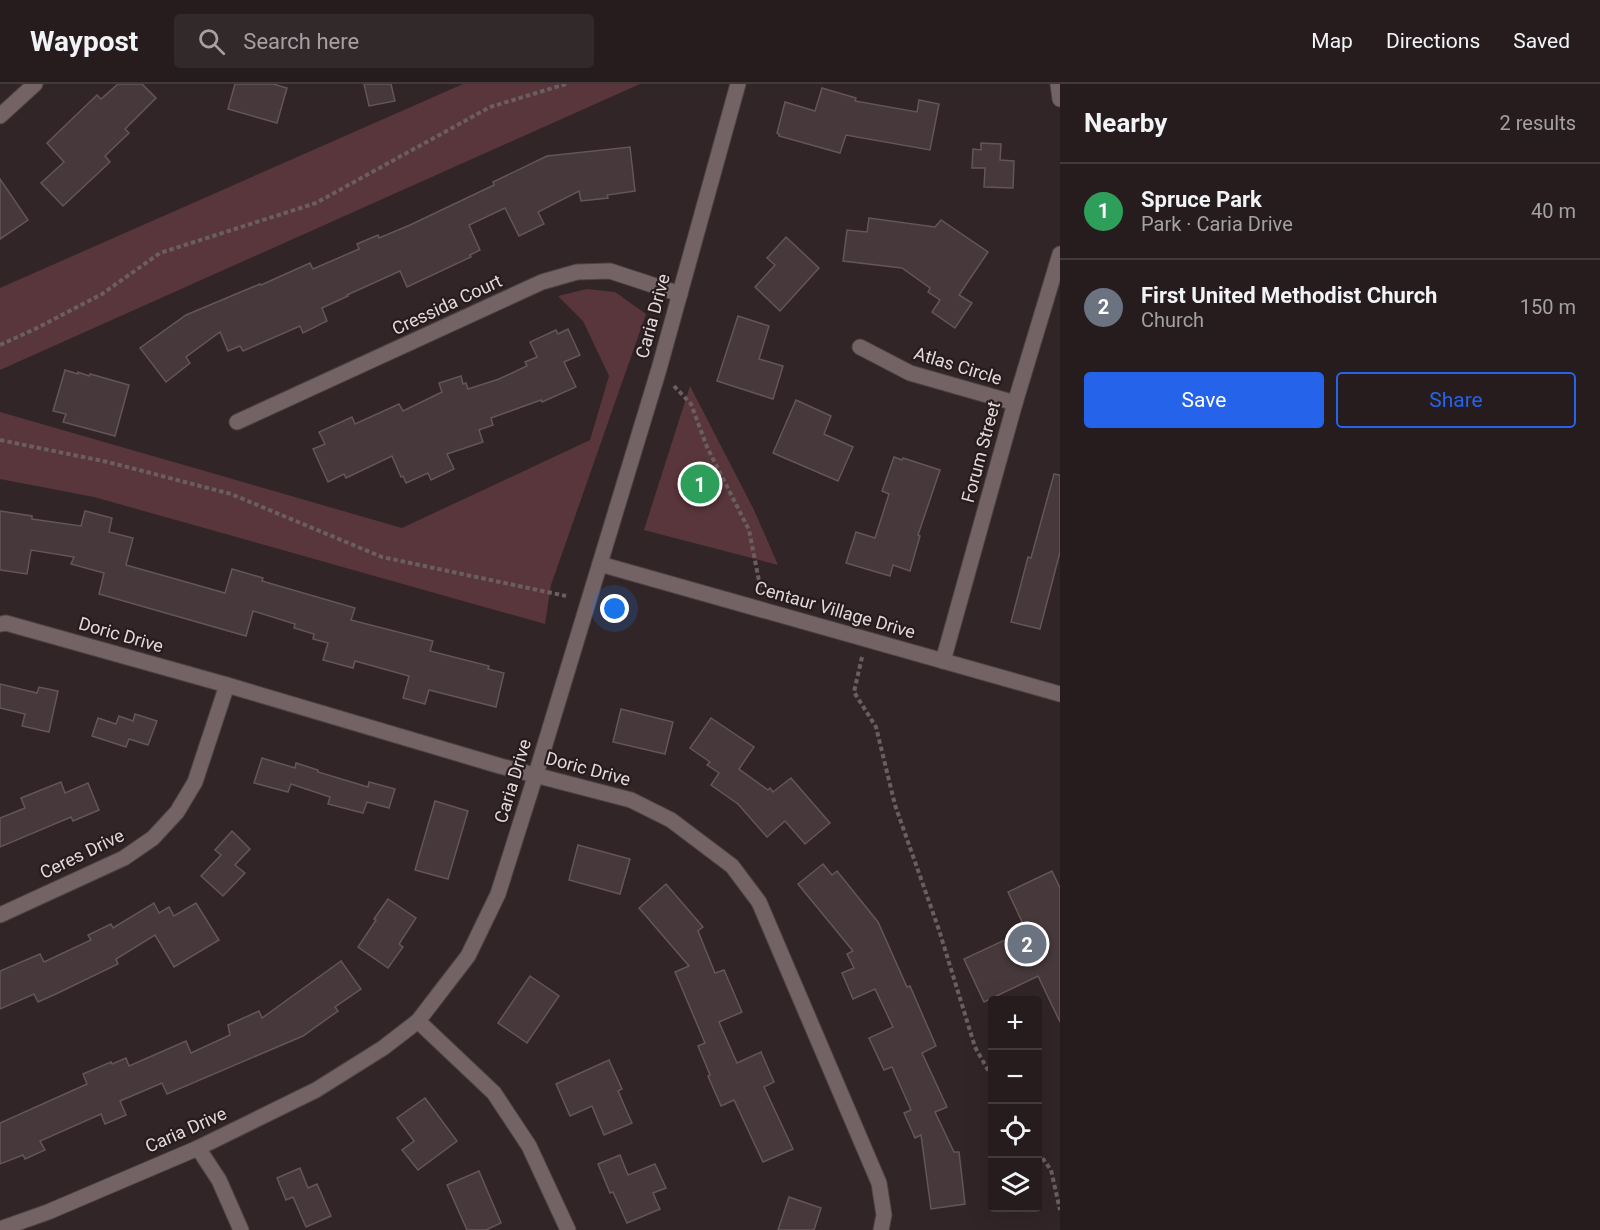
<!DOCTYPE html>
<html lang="en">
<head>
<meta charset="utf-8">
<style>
	body { margin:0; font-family:Roboto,sans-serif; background:#32292a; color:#f1f3f6 }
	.controls { position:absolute; right:18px; bottom:18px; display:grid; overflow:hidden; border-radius:6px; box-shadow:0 6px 24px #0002 }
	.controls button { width:54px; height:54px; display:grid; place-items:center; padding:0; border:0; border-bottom:2px solid #423a3b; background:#261c1d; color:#f1f3f6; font:30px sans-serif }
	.you { position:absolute; left:615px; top:525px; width:21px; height:21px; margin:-15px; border:4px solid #fff; border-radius:50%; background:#1a73e8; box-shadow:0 0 0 9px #1a73e833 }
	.badge { display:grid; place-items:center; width:39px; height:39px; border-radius:50%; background:#2563eb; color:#fff; font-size:20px; font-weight:700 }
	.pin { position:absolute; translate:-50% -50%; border:3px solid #fff; box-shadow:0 2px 6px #0006 }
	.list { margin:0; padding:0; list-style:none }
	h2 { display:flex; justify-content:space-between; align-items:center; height:78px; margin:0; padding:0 24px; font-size:26px }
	h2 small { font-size:20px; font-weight:400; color:#a4a1a4 }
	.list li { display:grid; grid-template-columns:39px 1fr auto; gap:18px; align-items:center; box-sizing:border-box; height:96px; padding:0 24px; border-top:2px solid #423a3b }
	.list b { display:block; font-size:22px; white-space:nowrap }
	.list p { margin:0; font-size:20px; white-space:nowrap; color:#a4a1a4 }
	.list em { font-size:20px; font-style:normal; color:#a4a1a4 }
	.actions { display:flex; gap:12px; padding:18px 24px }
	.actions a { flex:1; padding:14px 0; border:2px solid #2563eb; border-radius:6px; text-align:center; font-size:21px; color:#2563eb }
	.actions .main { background:#2563eb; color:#fff }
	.icon { flex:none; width:33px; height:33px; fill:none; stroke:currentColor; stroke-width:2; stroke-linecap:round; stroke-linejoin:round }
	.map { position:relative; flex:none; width:1060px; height:1146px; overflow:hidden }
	header { display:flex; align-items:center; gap:36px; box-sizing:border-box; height:84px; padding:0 30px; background:#261c1d; border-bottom:2px solid #423a3b }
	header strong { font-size:28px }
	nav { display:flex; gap:33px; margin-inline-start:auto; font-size:21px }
	.search { width:420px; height:54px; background:#32292a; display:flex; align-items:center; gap:15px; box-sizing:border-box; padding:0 21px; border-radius:6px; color:#a4a1a4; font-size:22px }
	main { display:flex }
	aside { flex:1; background:#261c1d }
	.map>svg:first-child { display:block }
	.green { fill:#59363c }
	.building { fill:#47393b; stroke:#645557; stroke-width:1.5 }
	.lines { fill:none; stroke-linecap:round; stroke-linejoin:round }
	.minor-casing { stroke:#4d4345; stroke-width:17 }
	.tertiary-casing { stroke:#4d4345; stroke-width:17 }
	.path { stroke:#6a5e60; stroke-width:4; stroke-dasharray:4.5 3; stroke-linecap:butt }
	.minor { stroke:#736365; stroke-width:15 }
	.tertiary { stroke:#736365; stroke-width:15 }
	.labels { text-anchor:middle; stroke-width:4.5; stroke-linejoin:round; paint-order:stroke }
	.street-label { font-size:18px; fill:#e2d9da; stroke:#281b1d }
</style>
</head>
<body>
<header>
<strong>Waypost</strong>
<div class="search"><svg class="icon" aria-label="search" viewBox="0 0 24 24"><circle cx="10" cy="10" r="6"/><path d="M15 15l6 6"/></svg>Search here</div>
<nav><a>Map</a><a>Directions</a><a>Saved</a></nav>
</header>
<main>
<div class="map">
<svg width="1060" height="1146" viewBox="0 0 1060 1146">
	<rect width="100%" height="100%" fill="#322527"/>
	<g class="green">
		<polygon points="463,0 640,0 0,286 0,204"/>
		<polygon points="587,205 615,208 646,230 551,501 545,540 94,413 0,395 0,328 402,444 590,356 609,292 583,237 558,212"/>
		<polygon points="690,302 754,426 778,481 644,446"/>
	</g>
	<g class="building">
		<polygon points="118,0 142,0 156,14 125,45 129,49 105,72 110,78 63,122 41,99 64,78 47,59 97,11 101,15"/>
		<polygon points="235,0 273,0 287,4 277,39 228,25"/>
		<polygon points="364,0 391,0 395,17 369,22"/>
		<polygon points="822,4 856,14 855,17 917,28 919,16 939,20 930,66 846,51 840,69 779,52 779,50 777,49 785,18 815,27"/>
		<polygon points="981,59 1001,60 1000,76 1014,77 1013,104 984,103 985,84 972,84 973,65 981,66"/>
		<polygon points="630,63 635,107 607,111 608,114 581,117 579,107 538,128 544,140 519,152 505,124 469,141 480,166 470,171 471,173 407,203 400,187 347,211 348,212 322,224 327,237 303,249 300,242 243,267 240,262 228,267 220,248 186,273 190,279 166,298 140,264 186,231 260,200 261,201 310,179 313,185 359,165 357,160 378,151 379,154 410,141 494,101 493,98 547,72"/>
		<polygon points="0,95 28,136 0,155"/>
		<polygon points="869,134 935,143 941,136 988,168 959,211 972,219 955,244 932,228 940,216 928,208 930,204 902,184 843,177 847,146 867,148"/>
		<polygon points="786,153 819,184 780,227 755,203 775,181 767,174"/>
		<polygon points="738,232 769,242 759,275 783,282 773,315 717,297"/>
		<polygon points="568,245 580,271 564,278 576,303 542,318 541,316 491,334 493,341 479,346 483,358 447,370 454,385 431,396 428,389 406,399 403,392 401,393 392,372 346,394 344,390 328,398 313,365 325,360 319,348 352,333 355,340 399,320 403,327 442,308 439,299 461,292 463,300 466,299 468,305 499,295 527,282 525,278 537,273 530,258 556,246 558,250"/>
		<polygon points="65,286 78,290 78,288 89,292 90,290 129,301 115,352 63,338 66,330 53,327"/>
		<polygon points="796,316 831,332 824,350 853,363 838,397 773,369"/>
		<polygon points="894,373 902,376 903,374 940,386 918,451 920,452 910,487 893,481 890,492 846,479 856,448 875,454 889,410 882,407"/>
		<polygon points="1054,390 1060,391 1060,468 1040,545 1011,538 1028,473 1031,474"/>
		<polygon points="0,427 32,432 32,435 81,442 85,427 112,434 109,448 133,454 126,481 225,509 232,485 263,494 262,497 355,524 351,536 433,557 430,567 489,582 488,585 504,589 496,623 429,606 425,620 403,614 409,592 355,577 353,584 323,576 328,559 313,555 314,550 294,544 295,540 253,527 246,552 99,510 104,489 71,480 74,473 31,466 27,490 0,486"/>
		<polygon points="0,600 37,609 39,603 58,607 49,648 22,642 25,630 0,624"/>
		<polygon points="621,625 673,638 665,670 613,658"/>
		<polygon points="135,630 157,637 148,661 129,655 126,663 92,652 98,634 116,640 119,632 133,637"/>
		<polygon points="711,634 754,663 739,685 768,706 770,704 773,708 791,694 830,739 805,760 785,737 767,753 738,720 711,701 719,689 707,681 710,678 690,664"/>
		<polygon points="262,674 295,684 296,679 318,686 318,688 368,703 369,698 395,705 389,724 367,718 363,729 328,720 330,713 291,700 288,708 254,699"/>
		<polygon points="61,698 65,709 88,699 99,726 73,737 71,733 0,763 0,734 25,724 21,714"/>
		<polygon points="435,717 468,727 448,795 415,786"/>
		<polygon points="232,747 250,765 235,781 245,789 223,812 201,792 221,771 215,766"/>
		<polygon points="578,761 630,775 620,810 569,796"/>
		<polygon points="823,780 832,791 837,787 878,838 907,903 910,902 936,962 922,969 947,1023 935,1028 954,1068 959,1068 965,1120 931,1125 921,1051 915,1054 904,1029 911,1026 892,983 884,986 869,954 893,943 875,905 853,915 842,889 854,884 847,870 853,867 798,800"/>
		<polygon points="1052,787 1060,804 1060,938 1038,892 984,918 964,875 1026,846 1008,808"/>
		<polygon points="666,800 703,843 698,847 715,889 724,886 742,928 719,938 737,979 761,968 774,998 764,1003 793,1065 763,1078 734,1016 721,1022 708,992 710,991 698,962 705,959 675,888 689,882 639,824"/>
		<polygon points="388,815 416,834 399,860 403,863 388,884 358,863 376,836 374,835"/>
		<polygon points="154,819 159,829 169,823 174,832 196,819 219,856 174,883 155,851 116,875 118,880 58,909 38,918 34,910 0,925 0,887 40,870 44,878 91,856 88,851 111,840 113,844"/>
		<polygon points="341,877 361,905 335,923 338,927 303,952 167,1010 162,999 120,1017 126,1031 105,1040 101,1030 40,1057 45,1066 25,1075 23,1071 0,1080 0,1039 87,1000 83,990 111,978 112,980 126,974 129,982 186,957 191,969 230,951 228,941 259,927 262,934"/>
		<polygon points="530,892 559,912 527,959 498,939"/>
		<polygon points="609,976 622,1005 618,1007 632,1039 604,1051 592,1022 570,1032 556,1000"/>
		<polygon points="425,1014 457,1057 418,1086 402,1066 414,1057 397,1034"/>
		<polygon points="620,1071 628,1091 655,1080 666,1104 653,1109 660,1125 627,1139 613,1108 610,1109 598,1080"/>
		<polygon points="300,1084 308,1104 317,1100 331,1132 306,1143 293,1113 286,1116 277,1094"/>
		<polygon points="479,1087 501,1139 486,1146 467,1146 447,1101"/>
		<polygon points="789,1113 821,1124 814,1146 778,1146"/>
	</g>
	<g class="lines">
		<g class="minor-casing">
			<g id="minor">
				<polyline points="1058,0 1060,15"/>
				<polyline points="0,32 35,0"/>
				<polyline points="860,263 910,289 1015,319"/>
				<polyline points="237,338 542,198 577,188 610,187 680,210"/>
				<polyline points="0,540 6,539 227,601 500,682 631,716 671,736 732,782 759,818 879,1099 884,1131 881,1146"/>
				<polyline points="943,577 1015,319 1060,170"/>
				<polyline points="0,831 124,774 153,754 177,728 195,698 227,601"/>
				<polyline points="418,937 494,1009 529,1062 568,1146"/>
				<polyline points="198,1064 219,1096 241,1146"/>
				<polyline points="0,1145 48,1128 198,1064 316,1006 383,964 418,937 468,872 498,810 536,690 659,285 738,0"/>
			</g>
		</g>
		<g class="tertiary-casing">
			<polyline id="tertiary" points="600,480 1060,610"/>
		</g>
		<g class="path">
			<polyline points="0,261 37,244 102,210 160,169 316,119 490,23 566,0"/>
			<polyline points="674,302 691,320 707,363 749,446 761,507"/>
			<polyline points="0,356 108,378 231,410 382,473 566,512"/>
			<polyline points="862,573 854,608 876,643 895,721 939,846 975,963 993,995"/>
			<polyline points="1038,1068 1051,1086 1060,1126"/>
		</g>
		<use href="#minor" class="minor"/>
		<use href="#tertiary" class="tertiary"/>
	</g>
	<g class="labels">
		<g class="street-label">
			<text transform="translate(447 221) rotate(-25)" y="6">Cressida Court</text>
			<text transform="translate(653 232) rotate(-75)" y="6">Caria Drive</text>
			<text transform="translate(958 282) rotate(17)" y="6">Atlas Circle</text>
			<text transform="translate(981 368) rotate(-75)" y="6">Forum Street</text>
			<text transform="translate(835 526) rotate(16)" y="6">Centaur Village Drive</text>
			<text transform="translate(121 551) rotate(16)" y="6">Doric Drive</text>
			<text transform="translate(588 685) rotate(15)" y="6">Doric Drive</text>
			<text transform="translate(513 697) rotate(-73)" y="6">Caria Drive</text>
			<text transform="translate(82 770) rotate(-26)" y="6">Ceres Drive</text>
			<text transform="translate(186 1046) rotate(-24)" y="6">Caria Drive</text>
		</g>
	</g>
</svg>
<div class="controls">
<button>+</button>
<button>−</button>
<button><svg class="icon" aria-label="locate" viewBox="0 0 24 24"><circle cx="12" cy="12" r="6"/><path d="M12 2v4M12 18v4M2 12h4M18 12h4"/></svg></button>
<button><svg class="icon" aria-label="layers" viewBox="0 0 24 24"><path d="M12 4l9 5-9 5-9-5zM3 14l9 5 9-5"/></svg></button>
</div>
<div class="you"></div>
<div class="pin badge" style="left:700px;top:400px;background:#2e9e5b">1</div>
<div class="pin badge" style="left:1027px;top:860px;background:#6b7280">2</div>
</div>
<aside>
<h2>Nearby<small>2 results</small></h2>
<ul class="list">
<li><span class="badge" style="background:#2e9e5b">1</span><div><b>Spruce Park</b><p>Park · Caria Drive</p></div><em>40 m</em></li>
<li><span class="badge" style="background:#6b7280">2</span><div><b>First United Methodist Church</b><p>Church</p></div><em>150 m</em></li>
</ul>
<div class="actions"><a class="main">Save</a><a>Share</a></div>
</aside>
</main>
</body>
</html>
